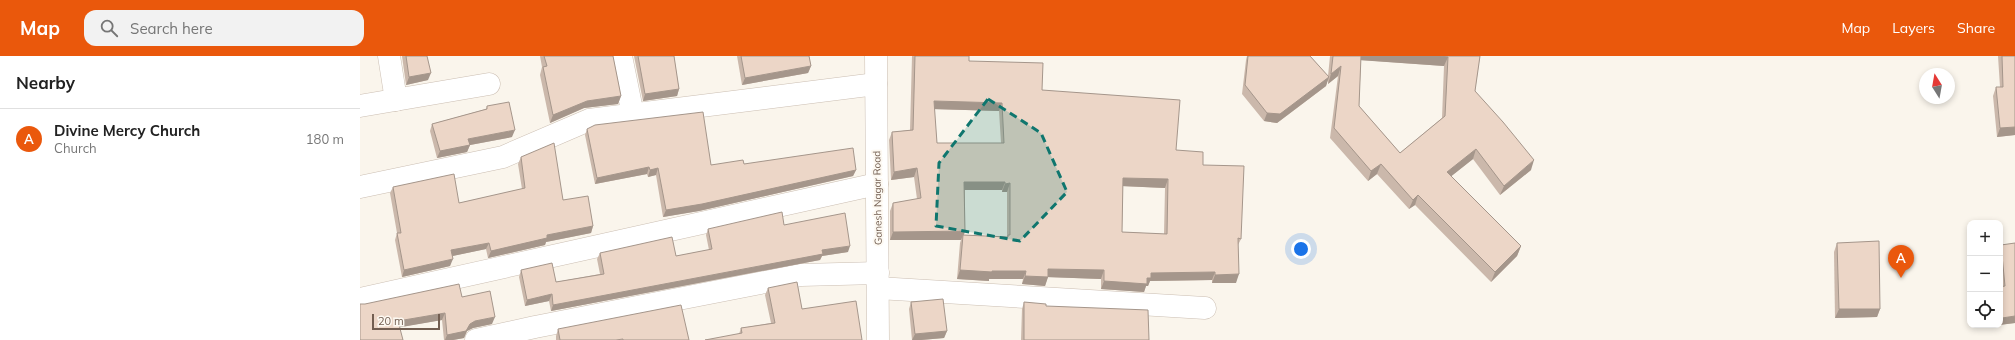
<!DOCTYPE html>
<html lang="en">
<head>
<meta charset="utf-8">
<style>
	body { margin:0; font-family:Mulish,sans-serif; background:#f2f2f2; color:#222 }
	.controls { position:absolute; right:12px; bottom:12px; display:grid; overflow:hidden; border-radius:8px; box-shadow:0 2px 6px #0003 }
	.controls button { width:36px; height:36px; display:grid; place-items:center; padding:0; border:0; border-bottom:1px solid #e0e0e0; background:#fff; color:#222; font:20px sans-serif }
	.compass { position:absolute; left:1559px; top:12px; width:36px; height:36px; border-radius:50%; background:#fff; box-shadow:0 2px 6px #0003; rotate:349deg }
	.scale { position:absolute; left:12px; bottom:10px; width:68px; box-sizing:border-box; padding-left:4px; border:2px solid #725e51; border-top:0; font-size:11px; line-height:14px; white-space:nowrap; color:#725e51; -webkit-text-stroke:3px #fdf9f2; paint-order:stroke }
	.you { position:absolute; left:941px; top:193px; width:14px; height:14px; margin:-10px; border:3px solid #fff; border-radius:50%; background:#1a73e8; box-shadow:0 0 0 6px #1a73e833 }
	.badge { display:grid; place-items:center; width:26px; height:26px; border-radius:50%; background:#ea580c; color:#fff; font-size:13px; font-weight:700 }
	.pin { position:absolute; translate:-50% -33px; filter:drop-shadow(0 1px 2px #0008) }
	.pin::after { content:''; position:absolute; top:21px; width:14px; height:12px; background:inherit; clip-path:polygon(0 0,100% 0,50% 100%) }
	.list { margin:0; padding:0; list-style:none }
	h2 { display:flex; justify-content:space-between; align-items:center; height:52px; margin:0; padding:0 16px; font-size:17px }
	h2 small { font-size:13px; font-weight:400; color:#767676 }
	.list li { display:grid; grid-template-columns:26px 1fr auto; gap:12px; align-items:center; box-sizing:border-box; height:60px; padding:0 16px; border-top:1px solid #e0e0e0 }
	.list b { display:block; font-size:15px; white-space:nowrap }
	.list p { margin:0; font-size:13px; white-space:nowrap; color:#767676 }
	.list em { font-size:13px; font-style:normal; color:#767676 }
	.icon { flex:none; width:22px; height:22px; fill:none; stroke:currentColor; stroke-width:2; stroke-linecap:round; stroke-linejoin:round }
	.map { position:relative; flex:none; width:1655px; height:284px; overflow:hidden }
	header { display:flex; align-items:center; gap:24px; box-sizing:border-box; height:56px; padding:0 20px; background:#ea580c; color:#fff }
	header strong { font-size:19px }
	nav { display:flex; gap:22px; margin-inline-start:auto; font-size:14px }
	.search { width:280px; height:36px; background:#f2f2f2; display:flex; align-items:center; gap:10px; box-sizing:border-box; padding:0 14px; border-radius:12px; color:#767676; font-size:15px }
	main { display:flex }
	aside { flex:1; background:#fff }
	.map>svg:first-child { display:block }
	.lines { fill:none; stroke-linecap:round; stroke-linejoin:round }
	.minor-casing { stroke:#cbbeb2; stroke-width:23 }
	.tertiary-casing { stroke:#cbbeb2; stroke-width:23 }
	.minor { stroke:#fff; stroke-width:22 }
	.tertiary { stroke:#fff; stroke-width:22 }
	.wall { fill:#cbb8ab; fill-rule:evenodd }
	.shaded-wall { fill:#a5968b }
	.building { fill:#ecd6c7; stroke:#a5968b; fill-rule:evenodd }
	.marked { fill:#0f766e; fill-opacity:0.2; stroke:#0f766e; stroke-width:3; stroke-dasharray:8 5; stroke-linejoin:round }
	.labels { text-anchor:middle; stroke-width:4; stroke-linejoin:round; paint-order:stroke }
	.street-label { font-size:10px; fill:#725e51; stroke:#fdf9f2 }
</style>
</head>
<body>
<header>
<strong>Map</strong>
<div class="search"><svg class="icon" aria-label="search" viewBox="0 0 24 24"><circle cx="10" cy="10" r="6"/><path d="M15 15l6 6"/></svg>Search here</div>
<nav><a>Map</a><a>Layers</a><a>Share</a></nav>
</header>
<main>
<aside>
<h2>Nearby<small></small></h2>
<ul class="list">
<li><span class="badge">A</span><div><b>Divine Mercy Church</b><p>Church</p></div><em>180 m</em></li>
</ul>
</aside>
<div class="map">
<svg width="1655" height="284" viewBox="0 0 1655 284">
	<rect width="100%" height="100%" fill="#faf5ec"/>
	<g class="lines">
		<g class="minor-casing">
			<g id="minor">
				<polyline points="29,0 36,44"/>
				<polyline points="261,0 273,59"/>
				<polyline points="0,50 129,28"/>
				<polyline points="0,131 143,101 229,64 516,28"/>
				<polyline points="518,232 845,252"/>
				<polyline points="0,243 517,128"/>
				<polyline points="116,284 175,271 441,219 518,217"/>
			</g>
		</g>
		<g class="tertiary-casing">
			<polyline id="tertiary" points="516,0 518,284"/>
		</g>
		<use href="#minor" class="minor"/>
		<use href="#tertiary" class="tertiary"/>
	</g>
	<g class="wall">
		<polygon points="42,0 67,0 68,24 46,29"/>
		<polygon points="180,0 253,0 261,40 258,48 224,52 190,67 180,19 182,11"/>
		<polygon points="274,0 314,0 319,33 317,40 283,45"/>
		<polygon points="377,0 449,0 451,10 448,17 382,29"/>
		<path d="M552 0H609V5L682 34 816 94 843 109 881 183 878 189 876 227H852V224L790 225 788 230H786L784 236 741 233V223L688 221 685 230 662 228 663 223H629V225L597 223 600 187 601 184H530V155L533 147 557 143 554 121 531 124 529 84 532 76 550 74ZM574 53 639 55 641 87H577ZM763 130 805 132 804 178 762 176ZM605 134H642V136H647V181L604 179 605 175Z"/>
		<path d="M887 0H950L968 20 970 0H1120L1115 35 1171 114 1140 139 1113 103 1091 120 1161 190 1157 200 1131 226 1055 149 1049 153 1017 118 1008 125 970 82 978 20 968 28V23L966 30 917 67 904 65 882 38 886 4ZM1001 4 1084 10 1082 62 1040 97 999 50Z"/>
		<polygon points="1638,0 1655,0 1655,79 1637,81 1633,40 1636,31 1640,31"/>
		<polygon points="127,50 152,81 110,89 107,96 77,102 70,75 72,68 126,53"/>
		<polygon points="227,73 351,109 384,108 496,114 493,120 339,155 303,161 296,119 288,121 287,118 235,128 225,79"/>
		<polygon points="161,101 203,144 233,170 231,177 186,186 185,189 128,202 126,193 92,200 90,210 42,221 35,184 37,177 30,137 33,131 99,147 162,133 158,108"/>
		<polygon points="424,169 488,196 462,200 460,204 191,255 189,245 165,250 159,221 161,214 196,226 240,218 237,203 240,197 316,200 349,194 346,179 348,173"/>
		<polygon points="1477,187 1520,253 1517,261 1475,262 1474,196"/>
		<polygon points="1655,187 1655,267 1639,269 1640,269 1640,231 1642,230 1640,212 1640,192 1641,189"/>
		<polygon points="408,232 442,253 502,284 379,278 381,272 411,267 405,239"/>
		<polygon points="102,241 132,268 113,272 107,275 104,282 93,284 84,284 82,264 40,271 5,248"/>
		<polygon points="551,246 587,275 584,282 561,284 552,284 549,253"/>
		<polygon points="664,246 686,250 789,284 661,284 662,253"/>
		<polygon points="198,273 329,284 196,284 196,280"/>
	</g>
	<g class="shaded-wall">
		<polygon points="999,0 1080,0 1088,1 1084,10 998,4"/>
		<polygon points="451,10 448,17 382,29 385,22"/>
		<polygon points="981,10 978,20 968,28 971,18"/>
		<polygon points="71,17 68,24 46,29 49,21"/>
		<polygon points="969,21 966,30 917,67 904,65 907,57"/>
		<polygon points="319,33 317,40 283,45 285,38"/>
		<polygon points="261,40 258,48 224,52 190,67 193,59 227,45"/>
		<polygon points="574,45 642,47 639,55 571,53"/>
		<polygon points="1655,71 1655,79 1637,81 1640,72"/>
		<polygon points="155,74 152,81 110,89 107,96 77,102 80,95 108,83"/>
		<polygon points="1116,93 1113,103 1084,126 1087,116"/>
		<polygon points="1174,104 1171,114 1140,139 1144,130"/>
		<polygon points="1021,108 1017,118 1008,125 1011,115"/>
		<polygon points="289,111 287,118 235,128 237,122"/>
		<polygon points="298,112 296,119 288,121 290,114"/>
		<polygon points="557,112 554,121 531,124 534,116"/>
		<polygon points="496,114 493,120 339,155 303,161 306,154"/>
		<polygon points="763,122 808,123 805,132 760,130"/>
		<polygon points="604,126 645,126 642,134 601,134"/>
		<polygon points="650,127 647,136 642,136 645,128"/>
		<polygon points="1058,139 1055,149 1049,153 1053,144"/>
		<polygon points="233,170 231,177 186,186 185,189 128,202 131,195 187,179"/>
		<polygon points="605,175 602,184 603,179 601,184 530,184 533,176"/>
		<polygon points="129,187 126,193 88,201 91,194"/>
		<polygon points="490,190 488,196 462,200 460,204 191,255 193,249 462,194"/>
		<polygon points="1161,190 1157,200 1131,226 1135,216"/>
		<polygon points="93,203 90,210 42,221 44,214"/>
		<polygon points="688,213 744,214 741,223 685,221"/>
		<polygon points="600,214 632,215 666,215 663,223 629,223 629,225 597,223"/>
		<polygon points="855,216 852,224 790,225 788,230 786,230 784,236 741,233 744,225 787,222 791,217"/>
		<polygon points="879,218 876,227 852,227 855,219"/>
		<polygon points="665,220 688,221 685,230 662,228"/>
		<polygon points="192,238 189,245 165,250 167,244"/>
		<polygon points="1479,253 1520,253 1517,261 1475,262"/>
		<polygon points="85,257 82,264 36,272 38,265"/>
		<polygon points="1655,260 1655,267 1639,269 1640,269 1640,266 1642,262"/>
		<polygon points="135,261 132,268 113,272 107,275 104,282 93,284 85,284 87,279 115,265"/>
		<polygon points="587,275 584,282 561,284 552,284 555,278"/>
	</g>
	<g class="building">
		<polygon points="46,0 67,0 71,17 49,21"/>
		<polygon points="184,0 253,0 261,40 227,45 193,59 183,11 187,10"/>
		<polygon points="278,0 314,0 319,33 285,38"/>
		<polygon points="381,0 449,0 451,10 385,22"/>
		<path d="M555 0H609V5L683 7 682 34 820 44 816 94 843 96V109L884 110 881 183 878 182 879 218 855 219V216L791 217V222H787V228L744 225V214L688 213V221L665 220 666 215H632V216L600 214 603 179 648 181V179H650V127L645 128V126H604L605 175 533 176V147L561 142 557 112 534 116 532 76 553 74ZM574 45 642 47 644 87H577ZM763 122 808 123 807 178 762 176Z"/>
		<polygon points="888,0 950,0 969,21 920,58 907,57 885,29"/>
		<polygon points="973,0 1001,0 999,50 1040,97 1085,60 1088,1 1080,0 1120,0 1115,35 1143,66 1174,104 1144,130 1116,93 1087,116 1161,190 1135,216 1058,139 1053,144 1021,108 1011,115 974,72 981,10 971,18"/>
		<polygon points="1642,0 1655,0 1655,71 1640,72 1636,31 1643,31"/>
		<polygon points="149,46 155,74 108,83 110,89 80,95 72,68 127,53 127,50"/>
		<polygon points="343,56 351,109 383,104 384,108 493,92 496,114 342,148 306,154 298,112 290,114 289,111 237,122 227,73 235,69"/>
		<polygon points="194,87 203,144 228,140 233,170 187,179 187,182 131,195 129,187 91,194 93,203 44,214 37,177 41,177 33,131 94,118 99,147 165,132 161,101"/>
		<polygon points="422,156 424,169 485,157 490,190 462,194 463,198 193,249 192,238 167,244 161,214 192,207 196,226 244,218 240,197 312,181 316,200 352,193 348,173"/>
		<polygon points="1519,185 1520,253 1479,253 1477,187"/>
		<polygon points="1655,187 1655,260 1642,262 1640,250 1640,231 1645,230 1641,189"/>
		<polygon points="437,226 442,253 496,245 502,284 345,284 382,277 381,272 415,267 408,232"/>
		<polygon points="99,228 102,241 130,235 135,261 115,265 110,268 106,275 87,279 85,257 38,265 43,284 0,284 0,248 5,248"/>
		<polygon points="583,243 587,275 555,278 551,246"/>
		<polygon points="664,246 686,248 686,250 788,254 789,284 664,284"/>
		<polygon points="321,249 329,284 263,284 263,283 256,284 200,284 198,273"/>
	</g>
	<path class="marked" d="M628 43 681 77 707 136 660 185 576 170 579 107Z"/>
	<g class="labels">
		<g class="street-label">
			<text transform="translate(517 142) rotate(-91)" y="4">Ganesh Nagar Road</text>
		</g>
	</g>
</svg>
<div class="controls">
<button>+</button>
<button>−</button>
<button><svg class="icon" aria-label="locate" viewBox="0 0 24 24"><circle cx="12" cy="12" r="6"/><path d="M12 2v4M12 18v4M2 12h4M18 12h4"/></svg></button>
</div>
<svg class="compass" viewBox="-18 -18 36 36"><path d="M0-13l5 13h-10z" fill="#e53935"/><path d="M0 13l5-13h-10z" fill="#767676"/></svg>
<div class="scale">20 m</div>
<div class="you"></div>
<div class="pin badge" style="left:1541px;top:222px">A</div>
</div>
</main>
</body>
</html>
